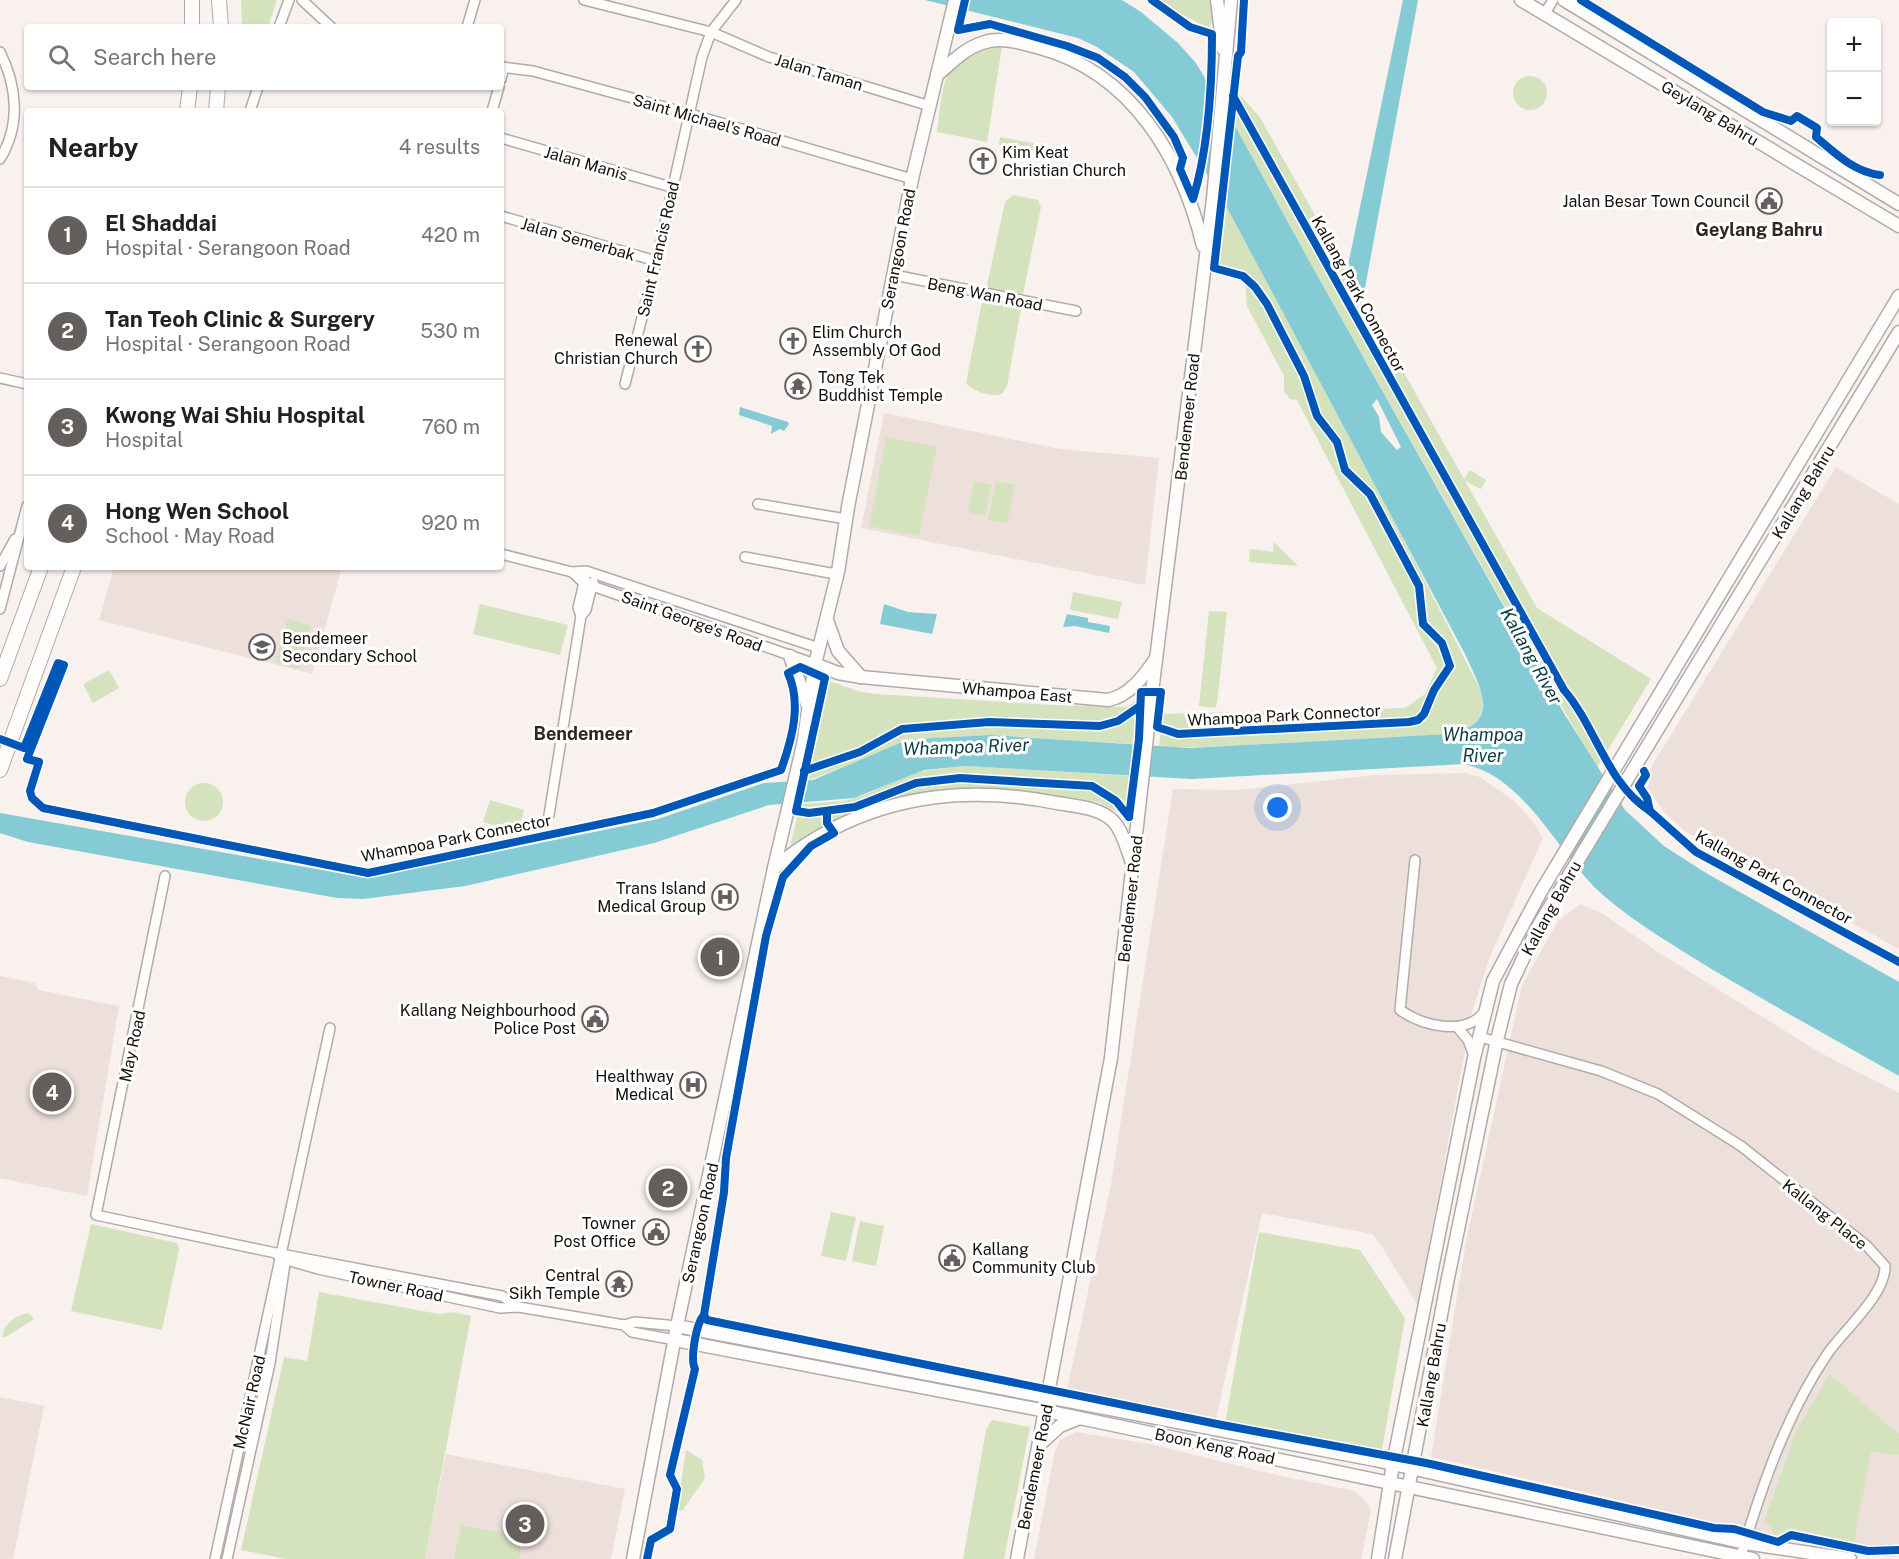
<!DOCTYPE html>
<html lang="en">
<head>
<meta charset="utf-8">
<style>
	body { margin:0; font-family:"Public Sans",sans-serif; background:#f2f2f2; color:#202124 }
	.controls { position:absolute; right:18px; top:18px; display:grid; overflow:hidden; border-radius:6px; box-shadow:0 2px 4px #0004 }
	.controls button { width:54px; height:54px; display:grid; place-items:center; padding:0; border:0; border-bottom:2px solid #e0e0e0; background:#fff; color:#202124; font:30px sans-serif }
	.you { position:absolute; left:1278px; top:808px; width:21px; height:21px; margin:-15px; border:4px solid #fff; border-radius:50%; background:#1a73e8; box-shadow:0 0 0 9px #1a73e833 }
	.badge { display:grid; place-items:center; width:39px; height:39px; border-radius:50%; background:#645f5c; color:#fff; font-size:20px; font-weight:700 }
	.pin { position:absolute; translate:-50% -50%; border:3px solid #fff; box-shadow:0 2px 6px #0006 }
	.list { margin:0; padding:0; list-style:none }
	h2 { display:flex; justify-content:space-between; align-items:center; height:78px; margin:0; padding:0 24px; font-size:26px }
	h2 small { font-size:20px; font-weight:400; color:#757577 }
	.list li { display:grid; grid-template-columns:39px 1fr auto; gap:18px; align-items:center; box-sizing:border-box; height:96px; padding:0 24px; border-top:2px solid #e0e0e0 }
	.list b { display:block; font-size:22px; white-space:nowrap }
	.list p { margin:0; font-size:20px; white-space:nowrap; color:#757577 }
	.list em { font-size:20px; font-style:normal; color:#757577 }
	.icon { flex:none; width:33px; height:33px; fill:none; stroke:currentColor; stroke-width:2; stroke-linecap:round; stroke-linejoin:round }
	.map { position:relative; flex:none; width:1899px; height:1559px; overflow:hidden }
	.search { position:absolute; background:#fff; box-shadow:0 2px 4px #0004; left:24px; top:24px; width:480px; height:66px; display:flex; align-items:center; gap:15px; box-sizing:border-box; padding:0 21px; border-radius:6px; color:#757577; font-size:22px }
	.panel { position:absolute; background:#fff; box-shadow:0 2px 4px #0004; left:24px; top:108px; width:480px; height:462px; border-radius:6px }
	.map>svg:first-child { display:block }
	.built { fill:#ede0da }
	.green { fill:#d5e2be }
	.water { fill:#85cbd5 }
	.pier { fill:#f8f1ee }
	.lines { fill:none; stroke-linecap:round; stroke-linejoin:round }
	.minor-casing { stroke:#b0aba9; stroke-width:12 }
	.major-casing { stroke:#b0aba9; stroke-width:15 }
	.highway-casing { stroke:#b0aba9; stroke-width:16 }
	.minor { stroke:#fefdfc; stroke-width:9 }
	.major { stroke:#fefdfc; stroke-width:12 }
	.highway { stroke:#fefdfc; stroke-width:14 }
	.cycleway-casing { stroke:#fff; stroke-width:11 }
	.cycleway { stroke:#0057b8; stroke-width:8 }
	.labels { text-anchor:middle; stroke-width:6; stroke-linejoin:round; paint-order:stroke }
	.street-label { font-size:16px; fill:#14100e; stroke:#fff }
	.poi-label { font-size:16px; fill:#14100e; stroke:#fff; text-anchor:end }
	.neighbourhood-label { font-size:18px; font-weight:bold; fill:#302723; stroke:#fff }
	.water-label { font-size:18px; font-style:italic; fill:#0a3c42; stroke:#fff }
</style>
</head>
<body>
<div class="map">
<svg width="1899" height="1559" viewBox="0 0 1899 1559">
	<rect width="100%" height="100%" fill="#f8f1ee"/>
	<g class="built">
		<polygon points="884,413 1060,449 1159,458 1145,585 861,528"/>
		<polygon points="1836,467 1899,504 1899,949 1686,832 1665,813 1648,788 1651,767"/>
		<polygon points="114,567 342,567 312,674 99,620"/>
		<polygon points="1466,773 1480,777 1513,800 1532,820 1543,838 1489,959 1472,1012 1418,1306 1381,1245 1372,1234 1262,1213 1216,1419 1067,1390 1111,1184 1173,789 1238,790 1376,775"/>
		<polygon points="1580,904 1603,914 1661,954 1819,1052 1899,1093 1899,1556 1889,1557 1827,1548 1431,1457 1466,1241 1522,985 1558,921"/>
		<polygon points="0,976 35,983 38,990 119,1006 87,1196 0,1178"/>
		<polygon points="0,1397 44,1406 13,1559 0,1559"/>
		<polygon points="1076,1432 1155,1445 1276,1475 1355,1491 1365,1500 1371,1510 1361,1559 1034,1559 1055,1451 1060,1440"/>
		<polygon points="446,1454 625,1489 611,1559 425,1559"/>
	</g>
	<g class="green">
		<polygon points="241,0 277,0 268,27 242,27"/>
		<polygon points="1161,0 1211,0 1214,18 1209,28 1181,14"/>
		<path d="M982 46H1002L987 142 937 132C940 111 941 76 957 59 963 54 975 50 982 46Z"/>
		<circle cx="1530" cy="93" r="17"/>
		<path d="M1236 91 1259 116 1464 479 1470 470 1486 480 1481 489 1465 481 1537 608 1651 679 1597 768 1451 512 1403 538 1481 691C1488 719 1474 730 1448 734L1205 747H1159L1163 714 1405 708 1425 694 1437 668 1297 400 1290 399 1284 391V376L1247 306 1245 283 1237 276 1218 273 1224 202 1401 533 1449 508 1313 268 1233 122Z"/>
		<polygon points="1000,137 1048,146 1047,154 999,145"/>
		<polygon points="1013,195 1038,200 1041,207 1023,294 1017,298 991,292 987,285 1005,202"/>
		<path d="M983 297 1022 304 1007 386C1005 389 1004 393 1001 394 992 398 971 390 966 383Z"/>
		<polygon points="886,437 937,447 919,536 869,526"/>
		<polygon points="974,481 992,485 985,516 968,512"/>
		<polygon points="996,482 1015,485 1007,523 988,520"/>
		<polygon points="1274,542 1298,566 1249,562 1250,549 1273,552"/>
		<polygon points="1073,592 1122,602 1118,619 1070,610"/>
		<polygon points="480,604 568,625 560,655 473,634"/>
		<polygon points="1209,611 1227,612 1217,704 1215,708 1199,706"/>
		<polygon points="288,619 311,626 298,669 275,662"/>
		<polygon points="109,670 119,688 93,703 83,684"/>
		<polygon points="826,680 861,692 877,694 1052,705 1128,707 1137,699 1135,744 990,735 916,739 806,781"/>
		<polygon points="966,766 1130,776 1127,817 1100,803 1078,798 981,790 832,823 790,847 800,804 844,801 864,795 915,772"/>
		<circle cx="204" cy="802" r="19"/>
		<polygon points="490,800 524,810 518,833 483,822"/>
		<polygon points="831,1212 856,1217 846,1261 821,1256"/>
		<polygon points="860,1221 884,1226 876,1266 852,1261"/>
		<polygon points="91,1224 177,1243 179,1249 162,1330 71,1311"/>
		<polygon points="1259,1232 1360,1250 1405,1318 1381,1455 1224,1429"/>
		<polygon points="319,1292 439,1314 452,1312 471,1316 425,1559 286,1559 241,1550 284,1357 307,1361"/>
		<path d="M29 1313 34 1319 6 1337H2C4 1324 15 1315 29 1313Z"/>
		<polygon points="1829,1374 1899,1434 1899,1455 1871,1452 1854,1543 1790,1528 1775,1535 1765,1519 1795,1434"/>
		<polygon points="992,1420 1030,1427 1004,1559 963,1559 986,1430"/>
		<polygon points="686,1450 702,1460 705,1478 682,1511 677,1510"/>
		<polygon points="461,1525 523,1537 519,1559 454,1559"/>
	</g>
	<g class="water">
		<path d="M925 0H1122L1141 12 1178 43 1195 62 1233 122 1313 268 1565 715 1625 810 1664 846 1706 873 1899 982V1076C1837 1041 1774 1006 1713 970 1676 947 1637 924 1604 896 1558 856 1528 778 1464 764L1192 779 966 766 924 770 854 798 769 805 654 843 465 886 363 899 337 898 28 842 0 833V813L367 878 658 819 764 783 813 780 900 743 915 739 990 735 1190 748 1448 734C1503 724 1481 689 1465 654L1224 202 1172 117 1134 72 1097 47 1078 38Z"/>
		<polygon points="1403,0 1418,0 1363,299 1347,270"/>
		<polygon points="740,407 788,422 789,424 784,431 780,429 771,434 772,426 739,415"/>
		<polygon points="884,604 908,612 937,614 932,634 880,624"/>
		<polygon points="1067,614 1088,618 1088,622 1110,626 1109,633 1075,626 1063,627"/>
	</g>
	<polygon class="pier" points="1377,399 1401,447 1397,450 1381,432 1379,417 1372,405"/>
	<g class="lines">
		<g class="minor-casing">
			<g id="minor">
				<polyline points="302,0 331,27"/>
				<polyline points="584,0 711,32 769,57 930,106"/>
				<polyline points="1545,13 1553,0"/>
				<polyline points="279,27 289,0"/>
				<polyline points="467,27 475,0"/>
				<path d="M0 52C17 86 21 125 0 159"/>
				<polyline points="501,67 533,71 694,115 912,179"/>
				<polyline points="501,79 504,67"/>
				<polyline points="250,111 258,87"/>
				<polyline points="492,111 499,87"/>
				<polyline points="501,138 671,187"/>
				<polyline points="501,216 656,261"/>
				<polyline points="894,275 1076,311"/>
				<polyline points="0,378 27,384"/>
				<polyline points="625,384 655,267 702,57 711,32 736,0"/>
				<polyline points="758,504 846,519"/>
				<polyline points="501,554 572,572 586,571 819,648"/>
				<polyline points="745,557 830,573 838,572"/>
				<polyline points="0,566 15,539"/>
				<polyline points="572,572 584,583 815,664"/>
				<polyline points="0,609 27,506"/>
				<polyline points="581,616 578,608 585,578"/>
				<polyline points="549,815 581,616 586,610 593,582"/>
				<path d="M1415 860 1400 1010C1423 1026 1466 1037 1485 1011"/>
				<polyline points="165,876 96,1215 276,1253 502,1296 519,1307"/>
				<polyline points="1458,1028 1468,1040 1474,1056"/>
				<path d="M1480 1037 1601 1071 1658 1094 1741 1146 1867 1246 1885 1266C1886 1294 1844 1330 1828 1353 1786 1415 1761 1488 1740 1559"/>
				<polyline points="276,1253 280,1258 318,1269 500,1308 519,1307 624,1325 635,1322 677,1326"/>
				<polyline points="624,1325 632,1332 675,1340"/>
				<polyline points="215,1559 330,1028"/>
				<polyline points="227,1559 270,1363 285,1264"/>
			</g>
		</g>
		<g class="major-casing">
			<g id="major">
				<polyline points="1217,0 1223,49"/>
				<polyline points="1521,0 1899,226"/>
				<polyline points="1564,0 1899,204"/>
				<path d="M937 75C951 63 964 49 982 43 1001 36 1021 43 1040 48 1132 73 1182 158 1203 246"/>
				<polyline points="827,620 838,651 861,677"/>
				<polyline points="790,656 807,704"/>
				<path d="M815 664 838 673 861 677 1108 700C1129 696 1143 677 1155 660"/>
				<path d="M774 868C857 799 952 782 1057 803 1074 806 1099 807 1113 821 1123 831 1128 852 1133 866"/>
				<polyline points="677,1326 1375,1460 1745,1543 1850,1559"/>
				<polyline points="675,1340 1046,1411 1753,1559"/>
				<polyline points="1039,1445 1060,1426 1080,1418"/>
				<polyline points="633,1559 677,1326 774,868 803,745 815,664 838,572 848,507 912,179 955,0"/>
				<polyline points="1017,1559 1111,1058 1152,692 1213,199 1231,0"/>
				<polyline points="1378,1559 1393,1464 1474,1058 1493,981 1540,893 1899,296"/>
				<polyline points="1395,1559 1447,1283 1497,1040 1511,984 1540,923 1899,332"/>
			</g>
		</g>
		<g class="highway-casing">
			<g id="highway">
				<polyline points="219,0 221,27"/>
				<polyline points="192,27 192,0"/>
				<polyline points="187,111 190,87"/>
				<polyline points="216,111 218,87"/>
				<polyline points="0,679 41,567"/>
				<polyline points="0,770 74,567"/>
			</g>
		</g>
		<use href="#minor" class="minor"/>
		<use href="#major" class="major"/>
		<use href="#highway" class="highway"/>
		<g class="cycleway-casing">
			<g id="cycleway">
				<path d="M965 0 958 30 990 24 1067 46 1098 58 1125 77 1145 97 1174 137 1183 158 1180 169 1193 199C1208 150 1212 86 1212 34L1190 27 1152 0"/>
				<path d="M1581 0 1763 112 1791 121 1797 116 1817 128 1816 137C1835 153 1854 172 1880 175"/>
				<path d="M1233 96 1564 690C1596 727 1607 784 1650 811"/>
				<path d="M0 739 24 748 58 663 64 665 27 759 39 762 30 791 32 798 43 808 368 873 653 813 781 770C792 739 802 704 788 673L800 667 825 678 796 811 809 813 855 807 916 783 960 778 1092 786 1116 801 1129 817"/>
				<polyline points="804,771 860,752 902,729 989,722 1100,726 1118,721 1140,706"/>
				<polyline points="1644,771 1646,775 1639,786 1647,798 1650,811 1696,852 1899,962"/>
				<polyline points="827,811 827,823 834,833 811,846 783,877 766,936 726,1158 724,1192 704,1315 707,1320 1222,1425 1426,1463 1714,1528 1734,1529 1778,1542 1791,1535 1868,1551 1899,1550"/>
				<polyline points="1129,817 1139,739 1141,692 1161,692 1157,727 1178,734 1409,722 1418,720 1424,714 1434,690 1450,666 1442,643 1423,624 1419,586 1370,494 1345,470 1337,442 1317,416 1304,376 1267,304 1255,287 1243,276 1214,268 1238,56 1241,52 1244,0"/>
				<path d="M647 1559 651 1540 670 1529 677 1489 670 1475 695 1369C690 1359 696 1323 704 1315"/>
			</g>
		</g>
		<use href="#cycleway" class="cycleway"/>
	</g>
	<defs>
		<g id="church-ring" transform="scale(1.35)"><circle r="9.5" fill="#fff" stroke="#645f5c" stroke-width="1.5"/><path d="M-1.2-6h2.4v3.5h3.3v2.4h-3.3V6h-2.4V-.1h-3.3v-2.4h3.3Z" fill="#645f5c"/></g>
		<g id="civic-ring" transform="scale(1.35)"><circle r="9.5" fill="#fff" stroke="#645f5c" stroke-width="1.5"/><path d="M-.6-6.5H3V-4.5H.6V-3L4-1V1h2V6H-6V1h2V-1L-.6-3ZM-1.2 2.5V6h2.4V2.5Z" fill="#645f5c"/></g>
		<g id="temple-ring" transform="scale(1.35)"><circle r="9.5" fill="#fff" stroke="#645f5c" stroke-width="1.5"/><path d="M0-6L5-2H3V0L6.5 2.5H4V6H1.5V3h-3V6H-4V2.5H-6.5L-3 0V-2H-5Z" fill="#645f5c"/></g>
		<g id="school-ring" transform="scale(1.35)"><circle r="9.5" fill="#fff" stroke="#645f5c" stroke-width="1.5"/><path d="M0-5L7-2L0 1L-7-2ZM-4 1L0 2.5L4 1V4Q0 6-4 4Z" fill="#645f5c"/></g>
		<g id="hospital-ring" transform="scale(1.35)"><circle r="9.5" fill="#fff" stroke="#645f5c" stroke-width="1.5"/><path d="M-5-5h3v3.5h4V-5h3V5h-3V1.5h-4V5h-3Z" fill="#645f5c"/></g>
	</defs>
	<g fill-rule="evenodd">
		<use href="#church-ring" x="983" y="161"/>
		<use href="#civic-ring" x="1769" y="201"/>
		<use href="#church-ring" x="793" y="341"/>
		<use href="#church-ring" x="698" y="349"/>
		<use href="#temple-ring" x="798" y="386"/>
		<use href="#school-ring" x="262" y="647"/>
		<use href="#hospital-ring" x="725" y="897"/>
		<use href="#civic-ring" x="595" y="1019"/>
		<use href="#hospital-ring" x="693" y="1085"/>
		<use href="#civic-ring" x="656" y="1232"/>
		<use href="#civic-ring" x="952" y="1258"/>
		<use href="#temple-ring" x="619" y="1284"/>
	</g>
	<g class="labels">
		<g class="street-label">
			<text transform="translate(819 72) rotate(17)" y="6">Jalan Taman</text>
			<text transform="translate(1710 113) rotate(31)" y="6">Geylang Bahru</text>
			<text transform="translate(707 120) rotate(16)" y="6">Saint Michael's Road</text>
			<text transform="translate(586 163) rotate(16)" y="6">Jalan Manis</text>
			<text transform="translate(578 239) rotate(16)" y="6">Jalan Semerbak</text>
			<text transform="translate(658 249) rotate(-77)" y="6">Saint Francis Road</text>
			<text transform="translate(898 249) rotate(-79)" y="6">Serangoon Road</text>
			<text transform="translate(985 294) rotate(11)" y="6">Beng Wan Road</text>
			<text transform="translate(1359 294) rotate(61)" y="6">Kallang Park Connector</text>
			<text transform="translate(1187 417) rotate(-84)" y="6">Bendemeer Road</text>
			<text transform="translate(1803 492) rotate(-59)" y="6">Kallang Bahru</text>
			<text transform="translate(692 621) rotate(20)" y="6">Saint George's Road</text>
			<text transform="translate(1017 692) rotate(5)" y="6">Whampoa East</text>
			<text transform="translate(1284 715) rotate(-3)" y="6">Whampoa Park Connector</text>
			<text transform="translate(456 838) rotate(-11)" y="6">Whampoa Park Connector</text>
			<text transform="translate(1774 877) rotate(29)" y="6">Kallang Park Connector</text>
			<text transform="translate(1130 899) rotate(-84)" y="6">Bendemeer Road</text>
			<text transform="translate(1551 908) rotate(-61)" y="6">Kallang Bahru</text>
			<text transform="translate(132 1046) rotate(-78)" y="6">May Road</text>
			<text transform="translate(1825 1214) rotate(38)" y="6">Kallang Place</text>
			<text transform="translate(700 1223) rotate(-78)" y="6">Serangoon Road</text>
			<text transform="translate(396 1286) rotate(12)" y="6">Towner Road</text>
			<text transform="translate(1431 1375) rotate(-80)" y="6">Kallang Bahru</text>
			<text transform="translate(249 1402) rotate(-77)" y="6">McNair Road</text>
			<text transform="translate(1215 1446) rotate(12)" y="6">Boon Keng Road</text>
			<text transform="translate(1035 1467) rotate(-79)" y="6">Bendemeer Road</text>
		</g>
		<g class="poi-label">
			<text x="1002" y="158" text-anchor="start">Kim Keat<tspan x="1002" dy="18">Christian Church</tspan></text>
			<text x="1750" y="207">Jalan Besar Town Council</text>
			<text x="812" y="338" text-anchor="start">Elim Church<tspan x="812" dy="18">Assembly Of God</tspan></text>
			<text x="678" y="346">Renewal<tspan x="678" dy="18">Christian Church</tspan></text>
			<text x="818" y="383" text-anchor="start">Tong Tek<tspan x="818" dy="18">Buddhist Temple</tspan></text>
			<text x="282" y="644" text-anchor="start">Bendemeer<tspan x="282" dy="18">Secondary School</tspan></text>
			<text x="706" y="894">Trans Island<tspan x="706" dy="18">Medical Group</tspan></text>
			<text x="576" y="1016">Kallang Neighbourhood<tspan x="576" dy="18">Police Post</tspan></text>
			<text x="674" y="1082">Healthway<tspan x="674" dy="18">Medical</tspan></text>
			<text x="636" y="1229">Towner<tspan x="636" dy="18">Post Office</tspan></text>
			<text x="972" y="1255" text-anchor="start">Kallang<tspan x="972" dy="18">Community Club</tspan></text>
			<text x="600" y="1281">Central<tspan x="600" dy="18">Sikh Temple</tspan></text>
		</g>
		<g class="neighbourhood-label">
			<text x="1759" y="236">Geylang Bahru</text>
			<text x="583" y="740">Bendemeer</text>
		</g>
		<g class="water-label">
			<text transform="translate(1531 656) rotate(61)" y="6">Kallang River</text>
			<text x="1483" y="741">Whampoa<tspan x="1483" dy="21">River</tspan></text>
			<text transform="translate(966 747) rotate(-2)" y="6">Whampoa River</text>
		</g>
	</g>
</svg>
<div class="controls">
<button>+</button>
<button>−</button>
</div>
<div class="you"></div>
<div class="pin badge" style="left:720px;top:957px">1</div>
<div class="pin badge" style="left:668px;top:1188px">2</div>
<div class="pin badge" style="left:525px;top:1524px">3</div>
<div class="pin badge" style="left:52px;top:1092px">4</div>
<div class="search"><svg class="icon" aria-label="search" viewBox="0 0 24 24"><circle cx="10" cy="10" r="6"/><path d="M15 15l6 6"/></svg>Search here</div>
<section class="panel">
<h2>Nearby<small>4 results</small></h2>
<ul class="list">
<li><span class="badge">1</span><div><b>El Shaddai</b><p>Hospital · Serangoon Road</p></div><em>420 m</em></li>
<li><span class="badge">2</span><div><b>Tan Teoh Clinic &amp; Surgery</b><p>Hospital · Serangoon Road</p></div><em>530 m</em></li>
<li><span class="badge">3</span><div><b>Kwong Wai Shiu Hospital</b><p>Hospital</p></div><em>760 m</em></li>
<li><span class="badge">4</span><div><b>Hong Wen School</b><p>School · May Road</p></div><em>920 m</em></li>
</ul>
</section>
</div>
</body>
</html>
